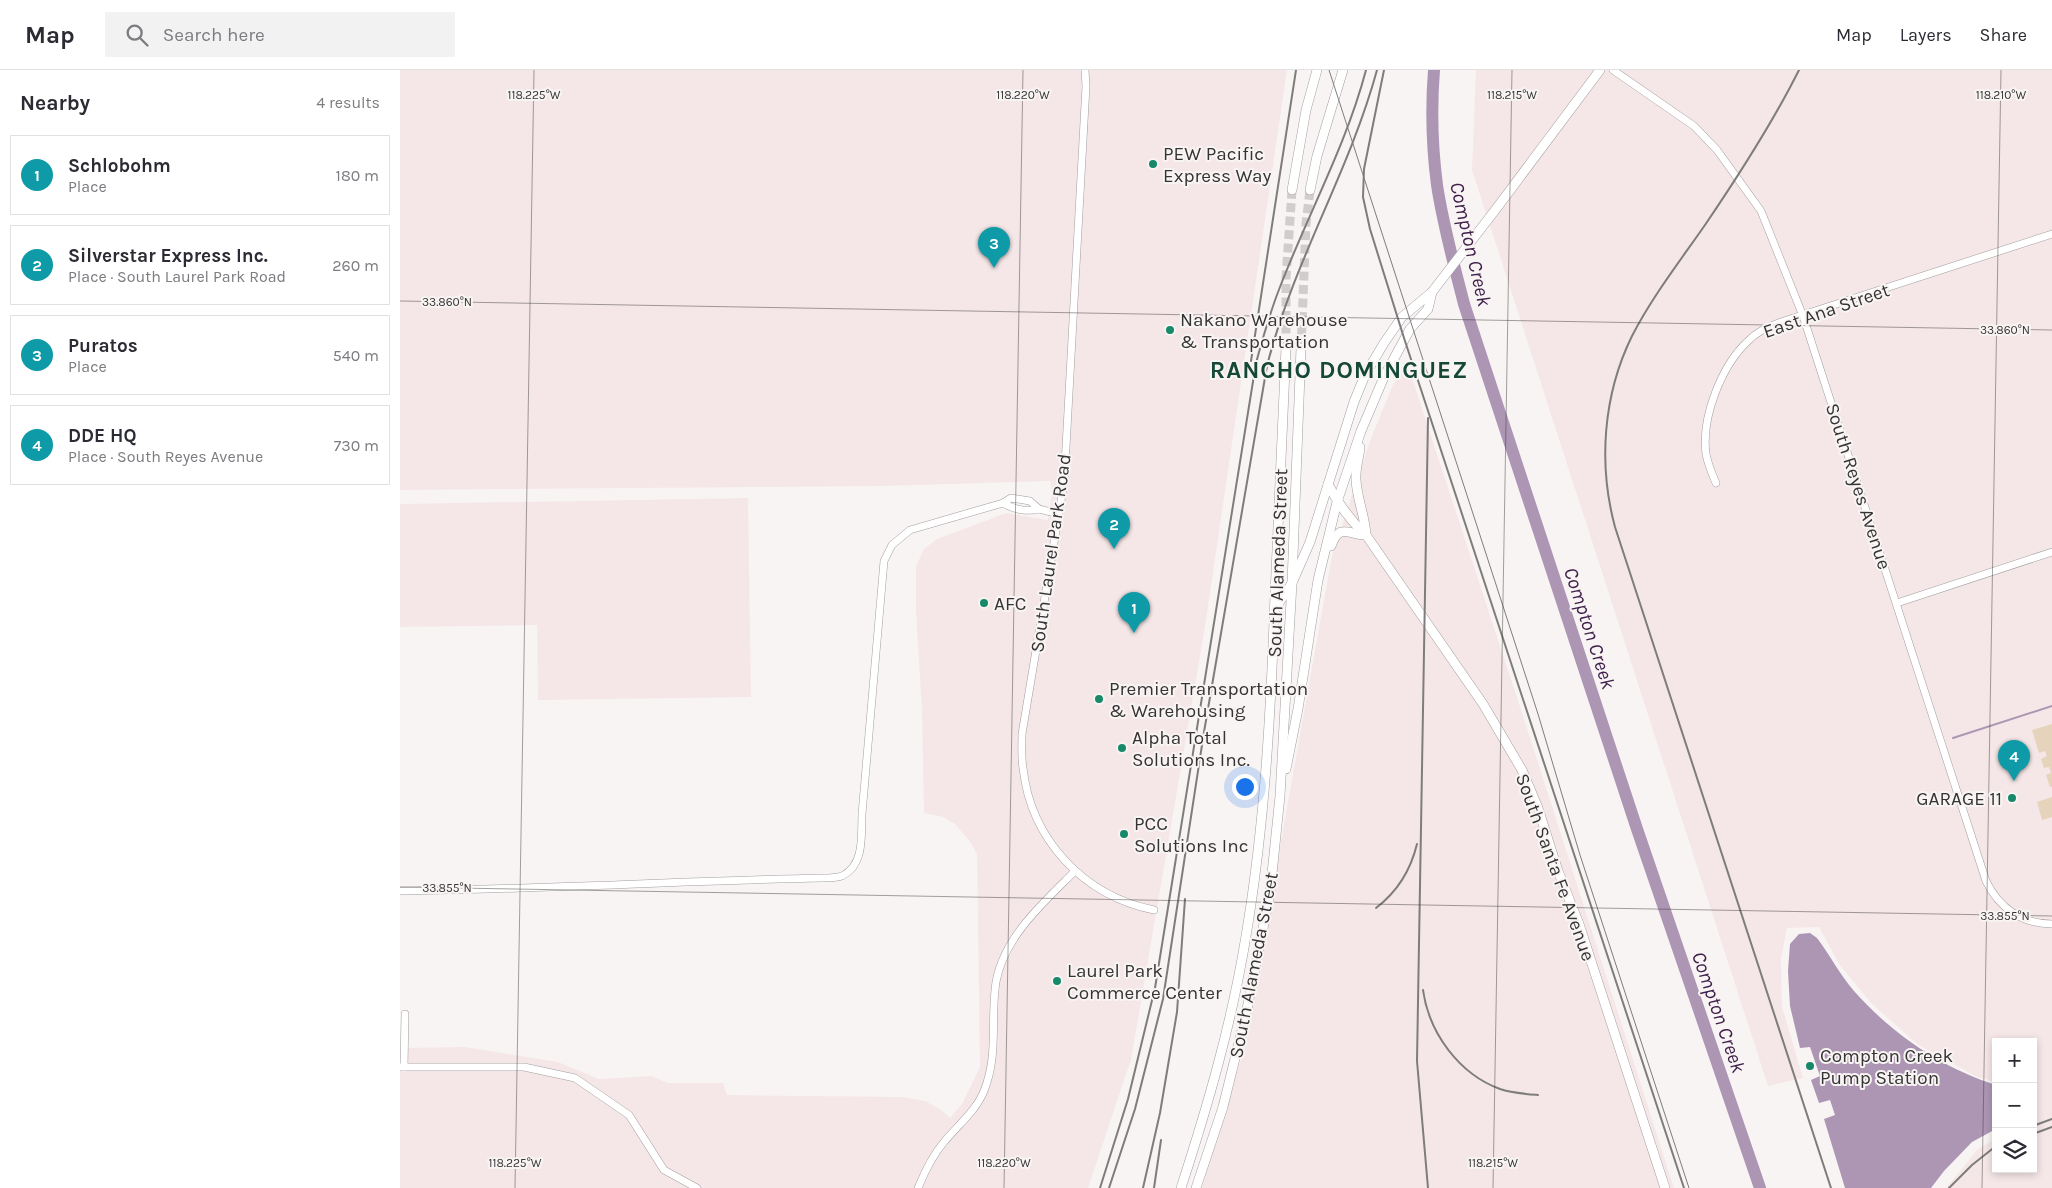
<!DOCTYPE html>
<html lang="en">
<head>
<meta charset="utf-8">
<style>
	body { margin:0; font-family:Karla,sans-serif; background:#f2f2f3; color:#2b2b33 }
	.controls { position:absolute; right:15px; bottom:15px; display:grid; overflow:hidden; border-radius:0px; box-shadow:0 2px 8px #0003 }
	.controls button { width:45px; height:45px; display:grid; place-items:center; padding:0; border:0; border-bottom:1px solid #e1e1e2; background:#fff; color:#2b2b33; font:25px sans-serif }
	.you { position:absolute; left:844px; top:716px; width:18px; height:18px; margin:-12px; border:4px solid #fff; border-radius:50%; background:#1a73e8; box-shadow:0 0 0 8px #1a73e833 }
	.badge { display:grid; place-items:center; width:32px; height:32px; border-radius:50%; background:#178969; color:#fff; font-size:16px; font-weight:700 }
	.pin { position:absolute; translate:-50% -41px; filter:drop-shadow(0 1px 2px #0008) }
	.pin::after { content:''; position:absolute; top:26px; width:18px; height:15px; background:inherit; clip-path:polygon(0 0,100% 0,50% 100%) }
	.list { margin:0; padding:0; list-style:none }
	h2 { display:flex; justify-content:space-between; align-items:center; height:65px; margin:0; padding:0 20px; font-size:21px }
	h2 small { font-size:16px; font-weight:400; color:#7c7c81 }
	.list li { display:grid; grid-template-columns:32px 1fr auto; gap:15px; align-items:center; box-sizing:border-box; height:80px; margin:0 10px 10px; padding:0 10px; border:1px solid #e1e1e2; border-radius:0px }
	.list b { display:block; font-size:19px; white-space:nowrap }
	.list p { margin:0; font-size:16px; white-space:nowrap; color:#7c7c81 }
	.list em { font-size:16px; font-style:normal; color:#7c7c81 }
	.icon { flex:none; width:28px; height:28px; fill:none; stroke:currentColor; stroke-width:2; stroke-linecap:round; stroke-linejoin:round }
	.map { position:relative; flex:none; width:1652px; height:1118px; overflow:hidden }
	header { display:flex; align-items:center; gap:30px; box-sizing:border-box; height:70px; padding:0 25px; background:#fff; border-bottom:1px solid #e1e1e2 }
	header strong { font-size:24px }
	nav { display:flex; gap:28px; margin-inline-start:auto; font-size:18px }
	.search { width:350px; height:45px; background:#f2f2f3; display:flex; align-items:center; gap:12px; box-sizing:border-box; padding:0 18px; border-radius:0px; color:#7c7c81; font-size:19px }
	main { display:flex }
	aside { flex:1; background:#fff }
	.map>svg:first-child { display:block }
	.built { fill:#f5e7e7 }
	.green { fill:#e5d4bb }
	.water { fill:#ac96b4 }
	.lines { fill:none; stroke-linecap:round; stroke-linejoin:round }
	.stream { stroke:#ac96b4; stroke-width:2 }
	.river { stroke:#ac96b4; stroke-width:12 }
	.major-tunnel { stroke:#d2cdcd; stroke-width:9; stroke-dasharray:9 4.5; stroke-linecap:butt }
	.minor-casing { stroke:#a29e9e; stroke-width:8 }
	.major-casing { stroke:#a29e9e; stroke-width:10 }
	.minor { stroke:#fff; stroke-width:7 }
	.major { stroke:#fff; stroke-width:9 }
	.tram { stroke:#7f7c7c; stroke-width:1 }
	.rail { stroke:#7f7c7c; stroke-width:2 }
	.ticks { fill:none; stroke:#353333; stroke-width:1; stroke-opacity:0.45 }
	.poi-dot { fill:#178969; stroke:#f9f4f4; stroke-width:2 }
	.labels { text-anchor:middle; stroke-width:4; stroke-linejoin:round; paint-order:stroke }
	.poi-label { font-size:19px; fill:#353333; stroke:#f9f4f4; text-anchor:start }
	.street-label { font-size:19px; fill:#353333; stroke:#f9f4f4 }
	.water-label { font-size:20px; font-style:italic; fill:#3f204a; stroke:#f9f4f4 }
	.district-label { font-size:24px; font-weight:bold; letter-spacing:1px; fill:#164837; stroke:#f9f4f4 }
	.ticks-label { font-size:12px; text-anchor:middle; fill:#353333; stroke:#f9f4f4; stroke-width:4; stroke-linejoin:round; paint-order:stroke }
</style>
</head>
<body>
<header>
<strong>Map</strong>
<div class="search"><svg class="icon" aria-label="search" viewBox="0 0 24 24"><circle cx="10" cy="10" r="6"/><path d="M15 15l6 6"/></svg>Search here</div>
<nav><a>Map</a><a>Layers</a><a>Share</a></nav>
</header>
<main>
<aside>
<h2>Nearby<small>4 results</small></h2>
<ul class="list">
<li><span class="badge" style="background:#0f9aa8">1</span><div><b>Schlobohm</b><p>Place</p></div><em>180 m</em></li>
<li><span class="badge" style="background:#0f9aa8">2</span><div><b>Silverstar Express Inc.</b><p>Place · South Laurel Park Road</p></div><em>260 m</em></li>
<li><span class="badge" style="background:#0f9aa8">3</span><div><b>Puratos</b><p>Place</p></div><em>540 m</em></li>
<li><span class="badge" style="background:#0f9aa8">4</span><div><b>DDE HQ</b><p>Place · South Reyes Avenue</p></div><em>730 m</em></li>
</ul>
</aside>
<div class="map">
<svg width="1652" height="1118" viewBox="0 0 1652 1118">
	<rect width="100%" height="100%" fill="#f9f4f4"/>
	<g class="built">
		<polygon points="0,0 887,0 805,557 731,990 688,1118 0,1118 0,978 65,977 158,992 199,1009 251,1006 268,1013 323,1013 327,1025 501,1027 525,1031 540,1039 550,1048 562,1034 580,997 577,784 571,773 555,754 543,747 524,743 522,642 516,541 516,496 524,479 537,469 606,443 648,450 652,423 650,411 482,416 0,420"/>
		<polygon points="1076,0 1652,0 1652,1118 1546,1118 1577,1080 1596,1068 1596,1099 1633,1099 1633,972 1596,972 1596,1012 1577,1007 1517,974 1471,933 1439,894 1419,857 1387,858 1381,889 1382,937 1403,1008 1368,1016 1072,100"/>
		<polygon points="1007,293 1126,655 1274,1118 802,1118 844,979 932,485 971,368 993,315"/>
		<polygon points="348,428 351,627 138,630 137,555 0,557 0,434"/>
	</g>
	<g class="green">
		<polygon points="1652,654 1652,717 1650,717 1646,705 1651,703 1649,697 1644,698 1641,689 1647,686 1645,681 1639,683 1632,660"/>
		<polygon points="1652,727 1652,747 1642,750 1637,732"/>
	</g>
	<path class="water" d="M1410 863 1417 868C1430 885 1440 905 1454 921 1492 964 1542 998 1596 1015V1059L1572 1072 1544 1101 1531 1118H1445L1424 1049 1435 1045 1430 1030 1419 1033 1411 1010 1420 1006 1410 977 1400 978 1390 936 1388 901 1390 874 1399 864Z"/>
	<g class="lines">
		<polyline class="stream" points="1553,668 1652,636"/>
		<path class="river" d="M1034 0C1031 38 1032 77 1037 115 1043 155 1054 195 1064 234L1237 759 1360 1118"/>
		<g class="major-tunnel">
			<polyline points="886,277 886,208 892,120"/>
			<polyline points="901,278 906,154 910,120"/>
		</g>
		<g class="minor-casing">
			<g id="minor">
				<path d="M685 0 686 16 664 413 622 664C622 675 621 687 623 698 631 770 684 826 754 840"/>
				<path d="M1213 0 1294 56 1317 80 1361 141 1403 246 1586 811C1599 838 1622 854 1652 854"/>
				<path d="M1316 413C1312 404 1308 394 1306 384 1301 347 1322 295 1348 271 1357 261 1369 257 1381 252L1652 164"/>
				<path d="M603 433C614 440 628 442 639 439"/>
				<polyline points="1497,533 1652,482"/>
				<path d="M0 821C141 819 281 811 422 808 428 808 436 808 442 806 465 795 461 765 462 744L484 491 492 475 510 460 603 433 611 428 630 431 639 439 659 444"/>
				<polyline points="0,997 124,997 175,1008 229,1045 264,1100 297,1118"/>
				<polyline points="4,997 5,944"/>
				<path d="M518 1118C525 1101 532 1086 544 1072 557 1056 576 1041 584 1021 599 983 590 950 596 912 604 867 643 833 674 802"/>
			</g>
		</g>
		<g class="major-casing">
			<g id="major">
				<polyline points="892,120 906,40 917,0"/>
				<polyline points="910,120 917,86 943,0"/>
				<path d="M960 377C959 388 955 399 956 410 957 429 965 446 966 465"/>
				<path d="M928 414C938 434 950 450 966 465L1083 634 1122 700 1138 738 1158 801 1179 854 1265 1118"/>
				<path d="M931 476C940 452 948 465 966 465"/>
				<polyline points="875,539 892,513 910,472 954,332 965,305 984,273 1002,247 1032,222 1096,139 1200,0"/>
				<polyline points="886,699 898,639 918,510 937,432 961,361 984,307 1010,259 1028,239 1032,222"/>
				<path d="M781 1118C808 1035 832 952 846 866 865 753 871 639 875 525 879 442 882 360 886 277"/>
				<polyline points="796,1118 823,1037 846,944 870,823 880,726 892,513 901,278"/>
			</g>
		</g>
		<use href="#minor" class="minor"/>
		<use href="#major" class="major"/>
		<polyline class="tram" points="929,0 1138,644 1180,785 1289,1118"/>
		<g class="rail">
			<polyline points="984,0 964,99 963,127 970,159 1004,268 1284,1118"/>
			<path d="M1399 0C1372 54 1339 105 1305 155 1280 191 1252 227 1232 266 1203 325 1198 394 1215 457L1431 1118"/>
			<polyline points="851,291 896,0"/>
			<path d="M976 838C997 822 1011 799 1017 774"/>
			<path d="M1023 920C1029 963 1059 1004 1100 1019 1112 1023 1126 1024 1138 1025"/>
			<polyline points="1633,1056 1652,1049"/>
			<polyline points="1633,1064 1652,1057"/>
			<path d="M700 1118 728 1029 755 918 856 293C863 267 870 242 880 217 908 144 946 76 966 0"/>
			<path d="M709 1118 735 1039 763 929 804 662 867 296C893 192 949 103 977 0"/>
			<polyline points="743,1118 760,1043 777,942 785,829"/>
			<polyline points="754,1118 761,1070"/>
			<polyline points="1028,1118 1017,991 1028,348"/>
			<polyline points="1549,1118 1572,1095 1596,1076"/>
		</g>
	</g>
	<path class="ticks" d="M0 231 1652 260M0 817 1652 846M115 1118 134 0M604 1118 623 0M1093 1118 1112 0M1582 1118 1601 0"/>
	<g class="poi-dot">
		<circle cx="753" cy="94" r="5"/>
		<circle cx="770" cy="260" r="5"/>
		<circle cx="584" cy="533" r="5"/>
		<circle cx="699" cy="629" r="5"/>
		<circle cx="722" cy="678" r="5"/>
		<circle cx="1612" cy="728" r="5"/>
		<circle cx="724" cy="764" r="5"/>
		<circle cx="657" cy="911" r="5"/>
		<circle cx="1410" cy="996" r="5"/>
	</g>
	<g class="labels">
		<g class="poi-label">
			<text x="763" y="90">PEW Pacific<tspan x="763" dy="22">Express Way</tspan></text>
			<text x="780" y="256">Nakano Warehouse<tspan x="780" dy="22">&amp; Transportation</tspan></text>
			<text x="594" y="540">AFC</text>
			<text x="709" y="625">Premier Transportation<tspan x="709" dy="22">&amp; Warehousing</tspan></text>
			<text x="732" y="674">Alpha Total<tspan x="732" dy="22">Solutions Inc.</tspan></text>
			<text x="1602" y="735" text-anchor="end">GARAGE 11</text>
			<text x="734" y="760">PCC<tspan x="734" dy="22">Solutions Inc</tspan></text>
			<text x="667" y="907">Laurel Park<tspan x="667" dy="22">Commerce Center</tspan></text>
			<text x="1420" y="992">Compton Creek<tspan x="1420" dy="22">Pump Station</tspan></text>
		</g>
		<g class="street-label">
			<text transform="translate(1426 240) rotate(-19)" y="7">East Ana Street</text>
			<text transform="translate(1459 416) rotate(72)" y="7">South Reyes Avenue</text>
			<text transform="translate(650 483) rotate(-82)" y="7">South Laurel Park Road</text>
			<text transform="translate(877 493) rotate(-88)" y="7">South Alameda Street</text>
			<text transform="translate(1156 797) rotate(70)" y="7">South Santa Fe Avenue</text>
			<text transform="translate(853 895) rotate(-79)" y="7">South Alameda Street</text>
		</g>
		<g class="water-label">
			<text transform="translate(1071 174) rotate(77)" y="7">Compton Creek</text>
			<text transform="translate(1190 558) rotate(72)" y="7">Compton Creek</text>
			<text transform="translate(1319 942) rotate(71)" y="7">Compton Creek</text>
		</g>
		<g class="district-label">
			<text x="939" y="308">RANCHO DOMINGUEZ</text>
		</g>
	</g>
	<g class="ticks-label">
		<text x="134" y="29">118.225°W</text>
		<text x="623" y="29">118.220°W</text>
		<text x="1112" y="29">118.215°W</text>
		<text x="1601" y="29">118.210°W</text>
		<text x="47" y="236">33.860°N</text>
		<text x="1605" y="264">33.860°N</text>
		<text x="47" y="822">33.855°N</text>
		<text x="1605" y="850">33.855°N</text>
		<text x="115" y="1097">118.225°W</text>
		<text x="604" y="1097">118.220°W</text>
		<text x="1093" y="1097">118.215°W</text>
	</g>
</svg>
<div class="controls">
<button>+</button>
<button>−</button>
<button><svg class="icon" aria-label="layers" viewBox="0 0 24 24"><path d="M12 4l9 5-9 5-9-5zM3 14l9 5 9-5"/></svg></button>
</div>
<div class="you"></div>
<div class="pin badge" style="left:734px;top:563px;background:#0f9aa8">1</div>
<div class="pin badge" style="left:714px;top:479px;background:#0f9aa8">2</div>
<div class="pin badge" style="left:594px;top:198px;background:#0f9aa8">3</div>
<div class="pin badge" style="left:1614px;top:711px;background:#0f9aa8">4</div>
</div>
</main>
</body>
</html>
